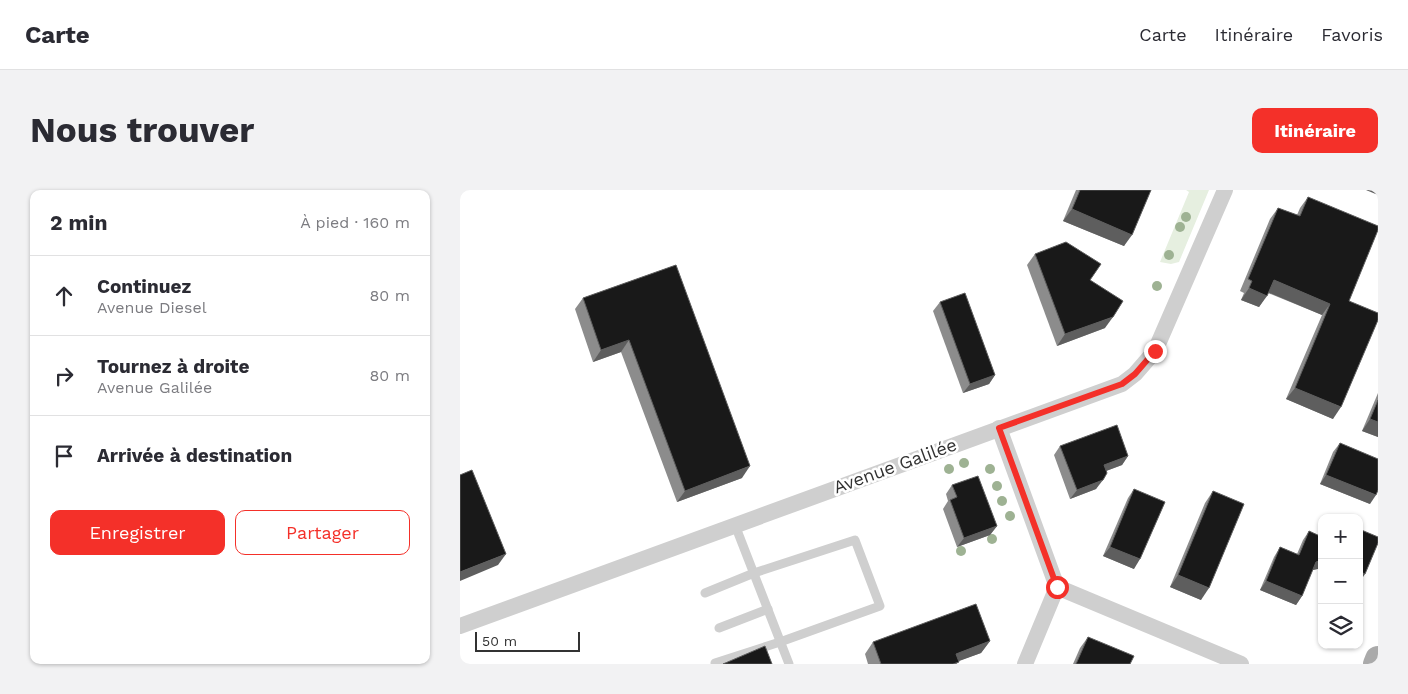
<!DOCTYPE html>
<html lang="fr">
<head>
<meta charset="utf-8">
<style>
	body { margin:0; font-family:"Work Sans",sans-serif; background:#f2f2f3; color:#2b2b33 }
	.controls { position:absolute; right:15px; bottom:15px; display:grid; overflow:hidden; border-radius:10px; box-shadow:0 1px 4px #0004 }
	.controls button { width:45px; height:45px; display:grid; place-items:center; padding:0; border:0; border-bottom:1px solid #e1e1e2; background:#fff; color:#2b2b33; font:25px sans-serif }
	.scale { position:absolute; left:15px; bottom:12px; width:105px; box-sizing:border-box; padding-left:5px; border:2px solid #323232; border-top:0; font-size:14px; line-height:18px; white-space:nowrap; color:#323232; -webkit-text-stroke:4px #fff; paint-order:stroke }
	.stop { position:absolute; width:15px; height:15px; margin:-11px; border:4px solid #f43029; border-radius:50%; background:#fff }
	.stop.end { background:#f43029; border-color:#fff; box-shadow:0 1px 5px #0008 }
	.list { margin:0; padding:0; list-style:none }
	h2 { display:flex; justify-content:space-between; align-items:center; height:65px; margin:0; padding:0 20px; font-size:21px }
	h2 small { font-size:16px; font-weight:400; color:#7c7c81 }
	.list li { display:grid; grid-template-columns:32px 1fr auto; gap:15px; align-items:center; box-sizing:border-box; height:80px; padding:0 20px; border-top:1px solid #e1e1e2 }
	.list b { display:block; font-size:19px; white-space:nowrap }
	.list p { margin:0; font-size:16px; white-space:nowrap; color:#7c7c81 }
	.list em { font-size:16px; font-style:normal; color:#7c7c81 }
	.actions { display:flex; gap:10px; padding:15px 20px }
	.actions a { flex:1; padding:11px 0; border:1px solid #f43029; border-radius:10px; text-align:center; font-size:18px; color:#f43029 }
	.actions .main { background:#f43029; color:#fff }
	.icon { flex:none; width:28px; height:28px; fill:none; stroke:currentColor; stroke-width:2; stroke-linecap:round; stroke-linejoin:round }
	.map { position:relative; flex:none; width:918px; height:474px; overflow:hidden; border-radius:10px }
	header { display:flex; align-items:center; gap:30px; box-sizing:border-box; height:70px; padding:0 25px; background:#fff; border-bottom:1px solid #e1e1e2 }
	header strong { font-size:24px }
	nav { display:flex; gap:28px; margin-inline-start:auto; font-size:18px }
	.intro { display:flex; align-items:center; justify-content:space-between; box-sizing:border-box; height:120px; padding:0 30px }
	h1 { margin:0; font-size:35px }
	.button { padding:12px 22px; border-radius:10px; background:#f43029; color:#fff; font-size:18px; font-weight:700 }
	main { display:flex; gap:30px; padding:0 30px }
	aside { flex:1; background:#fff; border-radius:10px; box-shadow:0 1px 4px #0004 }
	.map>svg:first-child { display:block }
	.green { fill:#e6efe0 }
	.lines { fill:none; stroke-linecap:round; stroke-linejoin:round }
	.lane { stroke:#cfcfcf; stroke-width:9 }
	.street { stroke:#cfcfcf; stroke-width:16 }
	.primary { stroke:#aaa; stroke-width:26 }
	.tree { fill:#9eb293 }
	.wall { fill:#8c8c8c }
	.shaded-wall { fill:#5e5e5e }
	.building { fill:#191919; stroke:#5e5e5e }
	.route { stroke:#f43029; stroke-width:6 }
	.labels { text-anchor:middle; stroke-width:5; stroke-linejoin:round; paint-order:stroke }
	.street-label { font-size:18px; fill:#323232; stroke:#fff }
</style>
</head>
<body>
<header>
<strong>Carte</strong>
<nav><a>Carte</a><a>Itinéraire</a><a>Favoris</a></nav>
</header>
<div class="intro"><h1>Nous trouver</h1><a class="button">Itinéraire</a></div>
<main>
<aside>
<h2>2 min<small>À pied · 160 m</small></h2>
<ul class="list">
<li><svg class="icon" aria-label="ahead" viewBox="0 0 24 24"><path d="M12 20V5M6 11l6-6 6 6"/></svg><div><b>Continuez</b><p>Avenue Diesel</p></div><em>80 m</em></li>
<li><svg class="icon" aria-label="right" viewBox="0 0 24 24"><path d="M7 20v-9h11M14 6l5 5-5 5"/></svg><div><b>Tournez à droite</b><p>Avenue Galilée</p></div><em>80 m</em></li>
<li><svg class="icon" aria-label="arrive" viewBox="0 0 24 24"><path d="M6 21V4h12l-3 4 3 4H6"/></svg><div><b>Arrivée à destination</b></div></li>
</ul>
<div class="actions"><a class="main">Enregistrer</a><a>Partager</a></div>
</aside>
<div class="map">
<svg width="918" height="474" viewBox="0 0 918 474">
	<rect width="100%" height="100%" fill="#fff"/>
	<polygon class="green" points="726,0 749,0 719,72 711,74 700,72 729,2"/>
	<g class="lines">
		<g class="lane">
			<polyline points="275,335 329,474"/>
			<polyline points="245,403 294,383 395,350 420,416 320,452 255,473"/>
			<polyline points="259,438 308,419"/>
		</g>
		<g class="street">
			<polyline points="539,238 597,397 565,474"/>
			<polyline points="597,397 781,474"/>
			<polyline points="0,436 662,194 675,184 695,161 765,0"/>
		</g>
		<polyline class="primary" points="916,474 918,469"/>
	</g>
	<g class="tree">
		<circle cx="726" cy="27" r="5"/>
		<circle cx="720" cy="37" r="5"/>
		<circle cx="709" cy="65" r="5"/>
		<circle cx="697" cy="96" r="5"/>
		<circle cx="504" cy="273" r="5"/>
		<circle cx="489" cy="279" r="5"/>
		<circle cx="530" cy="279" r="5"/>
		<circle cx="537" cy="296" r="5"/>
		<circle cx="542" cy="311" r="5"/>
		<circle cx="550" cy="326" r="5"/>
		<circle cx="532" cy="349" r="5"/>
		<circle cx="501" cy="361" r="5"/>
	</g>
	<g class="wall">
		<polygon points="616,0 691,0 664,56 603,31"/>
		<polygon points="848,7 889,111 873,229 826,209 862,125 808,103 799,117 781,110 784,103 780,101 810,29 818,18 837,25 840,18"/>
		<polygon points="575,64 630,90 645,138 597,156 567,75"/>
		<polygon points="216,75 282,288 217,312 161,162 133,172 115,119 123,108"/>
		<polygon points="480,112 535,185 529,194 503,203 473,121"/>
		<polygon points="918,203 918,247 902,241"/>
		<polygon points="880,253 910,314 860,294 873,262"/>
		<polygon points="600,256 668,266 662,275 646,281 636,299 610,309 594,265"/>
		<polygon points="492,295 537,336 530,345 497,357 483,319 488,311 486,304"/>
		<polygon points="674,299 674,379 643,366 668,308"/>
		<polygon points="753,301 741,410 710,397 745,313"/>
		<polygon points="849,341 862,347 862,378 852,380 842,406 836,415 800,400 814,367 820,357 837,364 843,350"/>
		<polygon points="628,447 670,474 613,474 620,458"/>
		<polygon points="530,451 521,463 498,471 497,474 408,474 405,464 413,452"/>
	</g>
	<g class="shaded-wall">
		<polygon points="906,0 918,0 918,5"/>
		<polygon points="612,19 672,45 664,56 603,31"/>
		<polygon points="814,90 870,114 862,125 805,101"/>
		<polygon points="789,98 807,106 799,117 781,110"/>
		<polygon points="653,127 645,138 597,156 605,144"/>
		<polygon points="169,150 161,162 133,172 141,160"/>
		<polygon points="535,185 529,194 503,203 510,194"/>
		<polygon points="835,198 881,217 873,229 826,209"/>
		<polygon points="910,229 918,232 918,247 902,241"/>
		<polygon points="668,266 662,275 638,284 644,275"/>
		<polygon points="290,276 282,288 217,312 225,301"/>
		<polygon points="866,285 916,305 910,314 860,294"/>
		<polygon points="643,290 636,299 610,309 617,300"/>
		<polygon points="537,336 530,345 497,357 504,348"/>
		<polygon points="650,357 680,369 674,379 643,366"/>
		<polygon points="46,364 38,375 0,391 0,382"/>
		<polygon points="862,370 862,378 849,381 856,372"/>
		<polygon points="899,381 905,384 899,393"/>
		<polygon points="718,385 749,398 741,410 710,397"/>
		<polygon points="806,391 842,406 836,415 800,400"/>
		<polygon points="530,451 521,463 491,474 496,464"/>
	</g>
	<g class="building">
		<polygon points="620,0 691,0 672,45 612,19"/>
		<polygon points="848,7 918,36 918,40 889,111 918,123 918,130 881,217 835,198 870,114 814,90 807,106 789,98 792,91 788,89 818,18 840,26"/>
		<polygon points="606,52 641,74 630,90 663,111 653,127 605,144 575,64"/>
		<polygon points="216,75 290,276 225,301 169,150 141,160 123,108"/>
		<polygon points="505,103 535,185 510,194 480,112"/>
		<polygon points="918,210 918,232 910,229"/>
		<polygon points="657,235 668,266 644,275 647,283 643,290 617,300 600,256"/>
		<polygon points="880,253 918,269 918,300 916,305 866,285"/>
		<polygon points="12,280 46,364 0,382 0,285"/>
		<polygon points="518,286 537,336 504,348 490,310 497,307 492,295"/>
		<polygon points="674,299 705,312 680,369 650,357"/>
		<polygon points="753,301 784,314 749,398 718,385"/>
		<polygon points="899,339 918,347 918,353 905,384 899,381"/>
		<polygon points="849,341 862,347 862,370 856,372 842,406 806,391 820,357 839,365"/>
		<polygon points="516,414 530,451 496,464 499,472 493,474 421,474 413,452"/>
		<polygon points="628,447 674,466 670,474 616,474"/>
		<polygon points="305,456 312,474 263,474"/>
	</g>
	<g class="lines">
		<polyline class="route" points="597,397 539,238 662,194 675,184 695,161"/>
	</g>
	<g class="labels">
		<g class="street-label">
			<text transform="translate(435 276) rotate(-20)" y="6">Avenue Galilée</text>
		</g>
	</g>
</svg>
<div class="controls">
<button>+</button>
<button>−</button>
<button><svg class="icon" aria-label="layers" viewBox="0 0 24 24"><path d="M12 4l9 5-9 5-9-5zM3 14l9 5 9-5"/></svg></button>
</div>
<div class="scale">50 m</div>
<div class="stop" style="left:597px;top:397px"></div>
<div class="stop end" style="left:695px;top:161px"></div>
</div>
</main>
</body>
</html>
